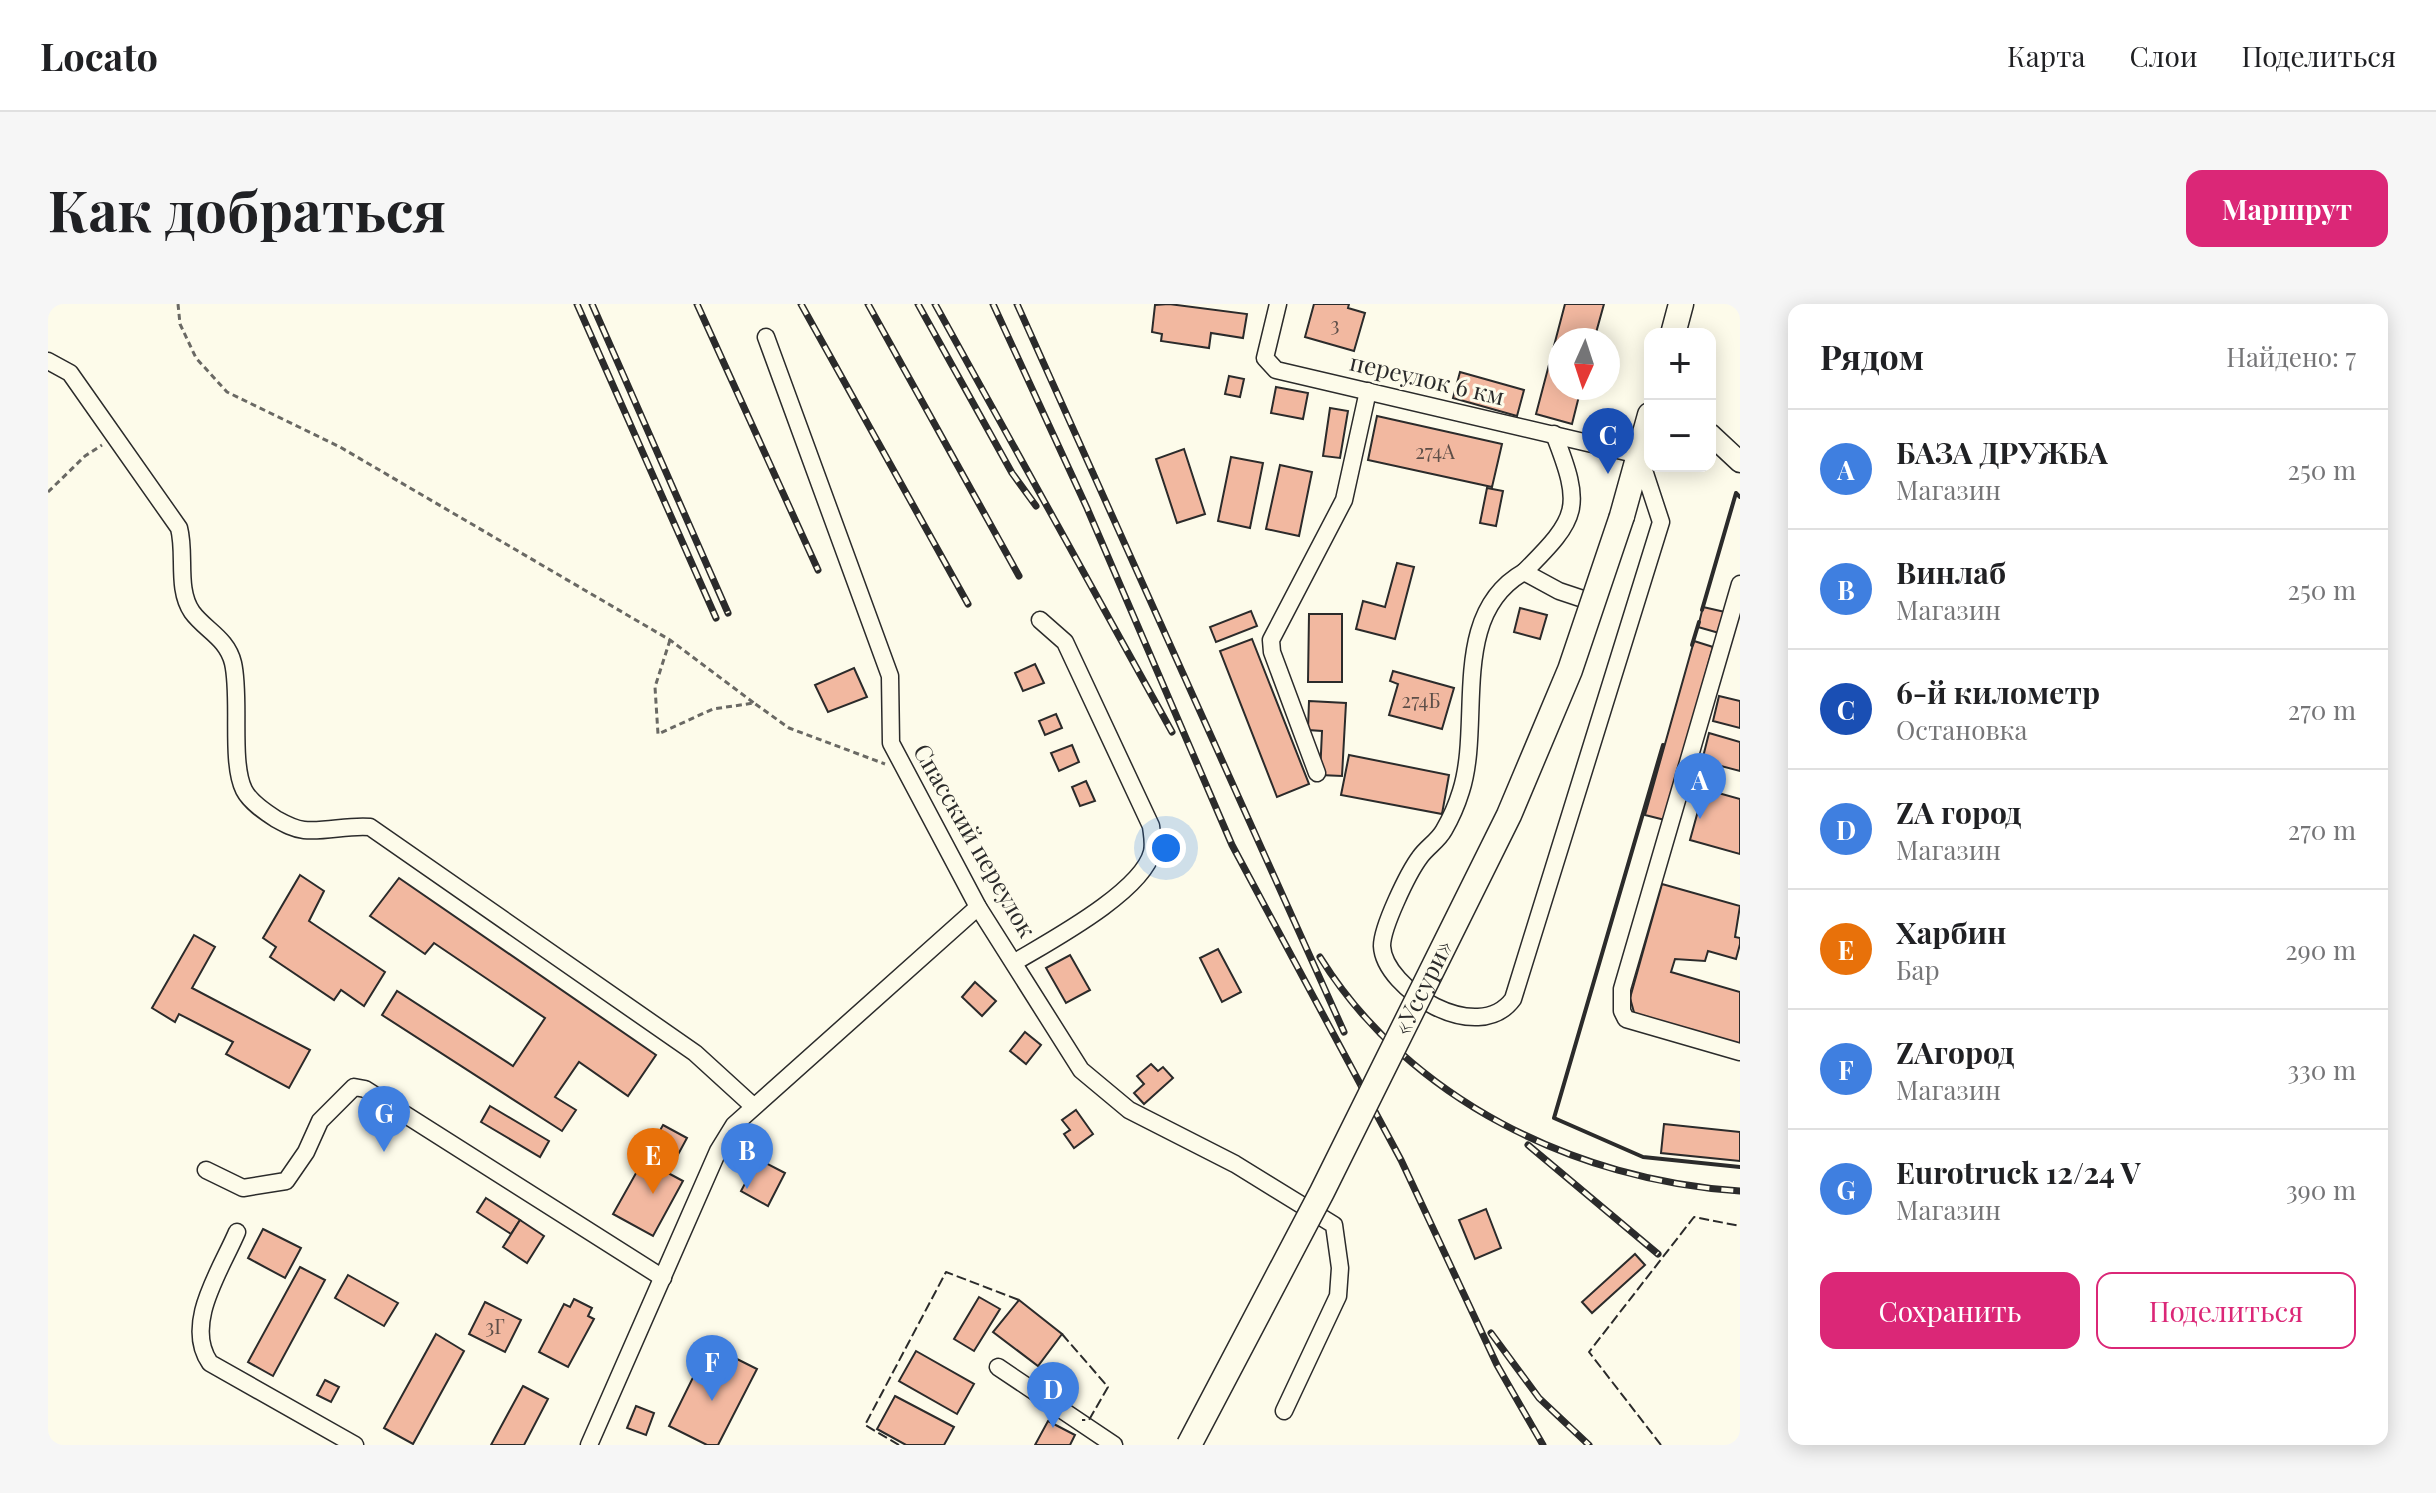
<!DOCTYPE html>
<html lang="ru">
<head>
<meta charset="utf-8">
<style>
	body { margin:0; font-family:"Playfair Display",serif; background:#f6f6f6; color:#202124 }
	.controls { position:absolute; right:24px; top:24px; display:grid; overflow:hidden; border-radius:16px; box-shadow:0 4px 20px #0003 }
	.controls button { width:72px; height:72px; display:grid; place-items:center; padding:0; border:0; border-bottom:2px solid #e0e0e0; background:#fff; color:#202124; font:40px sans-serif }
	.compass { position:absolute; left:1500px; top:24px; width:72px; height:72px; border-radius:50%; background:#fff; box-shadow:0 4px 20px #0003; rotate:183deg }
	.you { position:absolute; left:1118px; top:544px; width:28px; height:28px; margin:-20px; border:6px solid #fff; border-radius:50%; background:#1a73e8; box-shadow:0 0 0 12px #1a73e833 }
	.badge { display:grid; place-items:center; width:52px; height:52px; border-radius:50%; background:#db2777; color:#fff; font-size:26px; font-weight:700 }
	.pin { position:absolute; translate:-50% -66px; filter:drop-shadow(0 2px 4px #0008) }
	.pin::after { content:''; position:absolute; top:42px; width:28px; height:24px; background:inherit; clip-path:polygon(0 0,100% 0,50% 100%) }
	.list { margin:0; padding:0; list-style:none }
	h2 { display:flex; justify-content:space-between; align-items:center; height:104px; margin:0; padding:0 32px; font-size:34px }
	h2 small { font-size:26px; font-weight:400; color:#757577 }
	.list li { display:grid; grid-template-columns:52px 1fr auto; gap:24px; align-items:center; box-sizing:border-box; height:120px; padding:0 32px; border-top:2px solid #e0e0e0 }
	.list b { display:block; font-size:30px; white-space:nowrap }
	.list p { margin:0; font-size:26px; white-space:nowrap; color:#757577 }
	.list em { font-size:26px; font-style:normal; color:#757577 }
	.actions { display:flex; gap:16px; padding:24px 32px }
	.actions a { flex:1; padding:18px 0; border:2px solid #db2777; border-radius:16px; text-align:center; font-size:28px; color:#db2777 }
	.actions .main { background:#db2777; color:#fff }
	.map { position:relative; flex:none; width:1692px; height:1141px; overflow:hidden; border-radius:16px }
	header { display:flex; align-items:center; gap:48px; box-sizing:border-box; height:112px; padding:0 40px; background:#fff; border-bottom:2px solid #e0e0e0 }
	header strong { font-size:38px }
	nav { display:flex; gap:44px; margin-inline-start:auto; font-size:28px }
	.intro { display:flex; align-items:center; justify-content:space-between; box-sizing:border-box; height:192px; padding:0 48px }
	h1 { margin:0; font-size:56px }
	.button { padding:20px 36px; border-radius:16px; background:#db2777; color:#fff; font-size:28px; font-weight:700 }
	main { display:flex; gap:48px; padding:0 48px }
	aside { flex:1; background:#fff; border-radius:16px; box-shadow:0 4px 20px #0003 }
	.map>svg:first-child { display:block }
	.building { fill:#f2b8a0; stroke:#2b2b2b; stroke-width:2 }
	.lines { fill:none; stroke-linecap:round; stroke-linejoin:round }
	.minor-casing { stroke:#2b2b2b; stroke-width:19 }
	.major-casing { stroke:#2b2b2b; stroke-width:23 }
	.highway-casing { stroke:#2b2b2b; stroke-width:27 }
	.path { stroke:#6a6964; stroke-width:3; stroke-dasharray:6 4; stroke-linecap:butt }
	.minor { stroke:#fdfbea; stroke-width:16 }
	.major { stroke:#fdfbea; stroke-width:20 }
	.highway { stroke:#fdfbea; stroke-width:24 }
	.rail-casing { stroke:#2b2b2b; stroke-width:7 }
	.rail { stroke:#fdfbea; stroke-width:4; stroke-dasharray:12; stroke-linecap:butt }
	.highway-bridge-casing { stroke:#2b2b2b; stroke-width:27; stroke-linecap:butt }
	.highway-bridge { stroke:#fdfbea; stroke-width:24 }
	.fence { stroke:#2b2b2b; stroke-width:2; stroke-dasharray:10 4; stroke-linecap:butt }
	.wall { stroke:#2b2b2b; stroke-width:4 }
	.labels { text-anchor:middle; stroke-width:6; stroke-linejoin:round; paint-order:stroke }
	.number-label { font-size:20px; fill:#5d4e48 }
	.street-label { font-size:24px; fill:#2b2b2b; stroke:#fdfbea }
</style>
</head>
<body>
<header>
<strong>Locato</strong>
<nav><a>Карта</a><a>Слои</a><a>Поделиться</a></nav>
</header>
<div class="intro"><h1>Как добраться</h1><a class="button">Маршрут</a></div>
<main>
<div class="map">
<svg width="1692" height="1141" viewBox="0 0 1692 1141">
	<rect width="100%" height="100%" fill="#fdfbea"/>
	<g class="building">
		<polygon points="1121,0 1199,10 1195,34 1163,29 1161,44 1113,37 1114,30 1104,28 1107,1"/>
		<polygon points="1266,0 1301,0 1300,4 1317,9 1306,47 1257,33"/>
		<polygon points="1517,0 1556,0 1546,36 1512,36 1512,84 1533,84 1524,120 1488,110"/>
		<polygon points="1412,68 1476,86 1469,112 1405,94"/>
		<polygon points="1181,72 1196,75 1192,93 1177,90"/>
		<polygon points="1228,83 1260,89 1255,115 1223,109"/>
		<polygon points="1282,104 1300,107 1292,154 1275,152"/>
		<polygon points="1329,112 1454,140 1444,183 1320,156"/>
		<polygon points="1136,145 1157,210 1129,219 1108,155"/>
		<polygon points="1183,153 1215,159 1202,224 1170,217"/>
		<polygon points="1232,161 1264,168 1251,232 1218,225"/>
		<polygon points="1439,184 1455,187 1448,222 1432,219"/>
		<polygon points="1349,259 1366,263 1347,335 1308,325 1315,297 1337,303"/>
		<polygon points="1655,303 1677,308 1671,329 1650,323"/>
		<polygon points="1472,304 1499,311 1492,335 1466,328"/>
		<polygon points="1203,307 1209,322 1168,338 1162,323"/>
		<polygon points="1261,310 1294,310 1294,378 1260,378"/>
		<polygon points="1204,335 1261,480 1229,493 1172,347"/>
		<polygon points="1646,337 1665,343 1617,516 1597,511"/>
		<polygon points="987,360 996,379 975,387 967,369"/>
		<polygon points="806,364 819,393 780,408 767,381"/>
		<polygon points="1345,367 1406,384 1394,425 1341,411 1350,380 1342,377"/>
		<polygon points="1671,392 1692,397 1692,424 1665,417"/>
		<polygon points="1261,397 1298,399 1294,472 1272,471 1274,427 1260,426"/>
		<polygon points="1008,410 1014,424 997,431 991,417"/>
		<polygon points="1661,429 1692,438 1692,467 1654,457"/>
		<polygon points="1024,441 1031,458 1011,467 1003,449"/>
		<polygon points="1301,451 1401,471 1394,510 1293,491"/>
		<polygon points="1038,477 1047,497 1032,502 1024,483"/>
		<polygon points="1656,485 1692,495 1692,550 1642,536"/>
		<polygon points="252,571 276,587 261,617 337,668 316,702 293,686 286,696 222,653 228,643 215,634"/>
		<polygon points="351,574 608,751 580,792 531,758 507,793 528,806 514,827 334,711 349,687 465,762 497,714 386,639 377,650 322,612"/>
		<polygon points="1614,580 1692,602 1687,633 1692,634 1692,640 1688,655 1660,647 1657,657 1627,655 1623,668 1692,688 1692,741 1587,712 1582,694"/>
		<polygon points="146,631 167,643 144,684 262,746 241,784 178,750 185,738 131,710 127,718 104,704"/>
		<polygon points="1170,645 1193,688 1174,698 1152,654"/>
		<polygon points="1022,651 1042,686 1018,699 998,664"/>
		<polygon points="927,678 948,697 934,712 914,693"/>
		<polygon points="977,728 993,741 978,760 962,747"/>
		<polygon points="1103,760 1110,767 1115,763 1125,774 1096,800 1086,789 1096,780 1089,772"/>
		<polygon points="442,802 501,837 492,853 433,818"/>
		<polygon points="1028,806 1045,830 1026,844 1016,830 1022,826 1014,816"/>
		<polygon points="1616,820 1692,828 1692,857 1613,849"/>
		<polygon points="615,821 639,834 620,869 635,877 605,932 565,910"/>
		<polygon points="710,855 737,869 720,902 693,887"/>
		<polygon points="438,894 472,916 463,930 429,908"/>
		<polygon points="1438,905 1453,944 1427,955 1411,916"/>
		<polygon points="472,916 496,932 479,959 455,943"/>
		<polygon points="215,925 253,944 237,974 200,954"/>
		<polygon points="1587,950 1597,961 1544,1009 1534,998"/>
		<polygon points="252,963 277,976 225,1072 200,1058"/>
		<polygon points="300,971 350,999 336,1022 287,994"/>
		<polygon points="931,993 952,1005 926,1047 906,1035"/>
		<polygon points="526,995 544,1004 540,1012 546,1015 520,1063 491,1048 516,1000 522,1003"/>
		<polygon points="971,996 1014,1030 990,1062 945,1028"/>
		<polygon points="437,998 473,1016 457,1048 421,1030"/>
		<polygon points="388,1030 416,1047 365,1140 336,1124"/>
		<polygon points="661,1041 709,1065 670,1141 659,1141 621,1122"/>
		<polygon points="868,1047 926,1080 909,1110 851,1077"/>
		<polygon points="277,1076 291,1083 283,1098 269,1091"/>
		<polygon points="475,1082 500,1095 476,1141 443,1141"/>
		<polygon points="847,1092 906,1123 896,1141 858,1141 829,1125"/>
		<polygon points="588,1102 606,1109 598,1131 579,1124"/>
		<polygon points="1000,1117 1027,1131 1022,1141 987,1141"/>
	</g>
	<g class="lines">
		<g class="minor-casing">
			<g id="minor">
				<path d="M1230 0 1217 54 1228 66 1591 151 1613 218 1465 695C1430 743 1336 685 1334 642 1334 623 1360 569 1372 553 1379 543 1390 537 1396 526 1403 514 1409 500 1413 487 1435 418 1400 311 1476 268L1511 287 1547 299"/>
				<polyline points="718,33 842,372 843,439 930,603 1033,766 1081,806 1187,860 1286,921 1292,964 1290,992 1236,1107"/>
				<path d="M0 57 22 69 131 224C138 250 128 285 144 308 157 326 179 334 185 359 193 393 182 458 196 486 202 498 217 508 228 515 237 520 246 525 256 526 278 528 300 521 322 523L647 749 704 801"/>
				<path d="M1476 268C1531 213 1535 204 1506 130"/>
				<polyline points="1692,280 1574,685 1574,707 1578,715 1692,748"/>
				<polyline points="1269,469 1224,348 1223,336 1296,196 1320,87"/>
				<path d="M967 658C1002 637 1094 588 1104 548 1106 539 1104 531 1103 522L1017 338 992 316"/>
				<polyline points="158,866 195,884 238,877 258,848 272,817 306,783 317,785 615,974"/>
				<path d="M189 928C173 966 135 1020 162 1059L307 1141"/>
				<polyline points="950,1063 1066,1141"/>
				<polyline points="541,1141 670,847 686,821 930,603"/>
			</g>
		</g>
		<g class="major-casing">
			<polyline id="major" points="1662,130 1692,158"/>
		</g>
		<g class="highway-casing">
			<g id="highway">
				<polyline points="1625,30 1633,0"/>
				<polyline points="1574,212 1602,111"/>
			</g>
		</g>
		<g class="path">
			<polyline points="130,0 132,20 148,54 179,88 292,143 622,336 706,399"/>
			<polyline points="0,188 37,152 54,141"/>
			<polyline points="622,336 607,383 610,430 665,405 706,399 741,424 837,460"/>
		</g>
		<use href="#minor" class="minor"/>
		<use href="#major" class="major"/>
		<use href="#highway" class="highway"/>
		<g class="rail-casing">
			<g id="rail">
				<polyline points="529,0 668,314"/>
				<polyline points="544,0 680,309"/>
				<polyline points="649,0 770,266"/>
				<polyline points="753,0 920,300"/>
				<polyline points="820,0 971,272"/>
				<polyline points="870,0 964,169 988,202"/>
				<polyline points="887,0 1124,428"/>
				<polyline points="945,0 1039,204 1184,541 1353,856 1449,1061 1495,1141"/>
				<polyline points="969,0 1296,728"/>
				<path d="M1272 653C1360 795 1529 877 1692 887"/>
				<polyline points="1480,841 1610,950"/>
				<polyline points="1443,1029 1491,1094 1541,1141"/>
			</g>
		</g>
		<use href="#rail" class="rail"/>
		<g class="highway-bridge-casing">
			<g id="highway-bridge">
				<path id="s1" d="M1141 1141 1274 888 1461 511 1522 366 1574 212"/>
			</g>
		</g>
		<use href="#highway-bridge" class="highway-bridge"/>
		<g class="fence">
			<polyline points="1014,1030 1060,1083 1041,1116 1034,1116"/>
			<polyline points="851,1141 817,1121 898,968 971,996"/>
			<polyline points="1613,1141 1541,1048 1646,913 1692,922"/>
		</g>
		<g class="wall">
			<polyline points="1654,306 1688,189 1692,193"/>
			<polyline points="1644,341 1651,318"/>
			<polyline points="1615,441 1506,814 1595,853 1692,863"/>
		</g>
	</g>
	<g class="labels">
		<g class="number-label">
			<text x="1287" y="28">3</text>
			<text x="1387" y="155">274А</text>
			<text x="1373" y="404">274Б</text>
			<text x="447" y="1030">3Г</text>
		</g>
		<g class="street-label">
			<text transform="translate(1379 76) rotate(13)" y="8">переулок 6 км</text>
			<text transform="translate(926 537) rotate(60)" y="8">Спасский переулок</text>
			<text dy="8" stroke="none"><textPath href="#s1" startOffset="514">«Уссури»</textPath></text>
		</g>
	</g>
</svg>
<div class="controls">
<button>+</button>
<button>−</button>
</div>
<svg class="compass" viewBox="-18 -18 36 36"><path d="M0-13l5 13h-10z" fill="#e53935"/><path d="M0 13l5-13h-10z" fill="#757577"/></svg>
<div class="you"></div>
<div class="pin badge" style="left:1652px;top:515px;background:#3f7fe0">A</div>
<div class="pin badge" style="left:699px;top:885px;background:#3f7fe0">B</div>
<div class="pin badge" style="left:1560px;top:170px;background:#1a4fb4">C</div>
<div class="pin badge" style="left:1005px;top:1124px;background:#3f7fe0">D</div>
<div class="pin badge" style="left:605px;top:890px;background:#e8710a">E</div>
<div class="pin badge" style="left:664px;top:1097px;background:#3f7fe0">F</div>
<div class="pin badge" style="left:336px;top:848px;background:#3f7fe0">G</div>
</div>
<aside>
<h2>Рядом<small>Найдено: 7</small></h2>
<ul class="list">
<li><span class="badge" style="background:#3f7fe0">A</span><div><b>БАЗА ДРУЖБА</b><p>Магазин</p></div><em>250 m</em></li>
<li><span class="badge" style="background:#3f7fe0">B</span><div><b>Винлаб</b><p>Магазин</p></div><em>250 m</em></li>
<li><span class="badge" style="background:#1a4fb4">C</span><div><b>6-й километр</b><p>Остановка</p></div><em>270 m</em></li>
<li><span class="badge" style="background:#3f7fe0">D</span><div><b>ZA город</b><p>Магазин</p></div><em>270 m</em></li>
<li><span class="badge" style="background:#e8710a">E</span><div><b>Харбин</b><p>Бар</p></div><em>290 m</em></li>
<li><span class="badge" style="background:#3f7fe0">F</span><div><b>ZAгород</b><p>Магазин</p></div><em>330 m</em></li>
<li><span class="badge" style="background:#3f7fe0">G</span><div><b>Eurotruck 12/24 V</b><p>Магазин</p></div><em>390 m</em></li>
</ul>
<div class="actions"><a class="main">Сохранить</a><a>Поделиться</a></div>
</aside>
</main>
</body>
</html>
